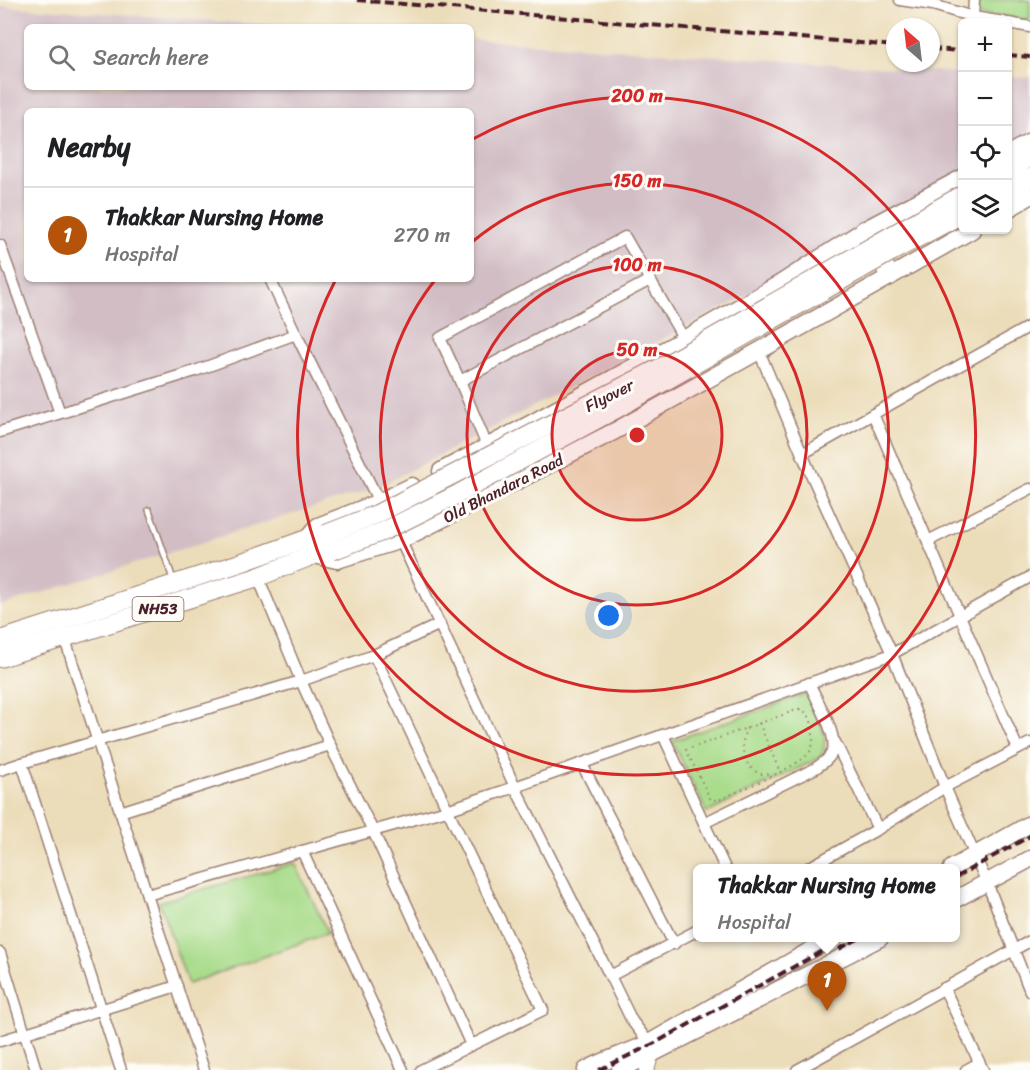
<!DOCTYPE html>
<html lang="en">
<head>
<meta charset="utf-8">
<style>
	body { margin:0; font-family:Sriracha,sans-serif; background:#f2f2f2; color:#202124 }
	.controls { position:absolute; right:18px; top:18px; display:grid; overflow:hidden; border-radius:9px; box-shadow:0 2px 4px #0004 }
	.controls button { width:54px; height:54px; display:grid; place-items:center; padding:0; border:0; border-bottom:2px solid #e0e0e0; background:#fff; color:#202124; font:30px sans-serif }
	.compass { position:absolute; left:886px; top:18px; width:54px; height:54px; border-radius:50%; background:#fff; box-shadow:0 2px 4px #0004; rotate:332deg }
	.you { position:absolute; left:609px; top:616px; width:21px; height:21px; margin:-15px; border:4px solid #fff; border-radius:50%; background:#1a73e8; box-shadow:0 0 0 9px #1a73e833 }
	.badge { display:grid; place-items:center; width:39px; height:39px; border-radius:50%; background:#b45309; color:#fff; font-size:20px; font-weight:700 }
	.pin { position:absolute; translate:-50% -50px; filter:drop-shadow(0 2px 3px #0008) }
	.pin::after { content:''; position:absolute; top:32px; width:21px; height:18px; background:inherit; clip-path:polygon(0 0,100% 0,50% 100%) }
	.popup { position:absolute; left:693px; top:864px; width:267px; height:78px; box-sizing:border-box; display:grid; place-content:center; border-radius:9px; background:#fff; filter:drop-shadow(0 2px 4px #0005); font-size:20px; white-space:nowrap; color:#757577 }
	.popup b { font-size:22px; color:#202124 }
	.popup::after { content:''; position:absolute; left:50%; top:100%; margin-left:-12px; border:12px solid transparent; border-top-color:#fff }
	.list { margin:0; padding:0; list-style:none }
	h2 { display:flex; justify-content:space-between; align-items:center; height:78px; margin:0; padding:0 24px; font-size:26px }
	h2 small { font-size:20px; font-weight:400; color:#757577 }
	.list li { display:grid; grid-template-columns:39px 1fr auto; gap:18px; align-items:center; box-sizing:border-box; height:96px; padding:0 24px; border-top:2px solid #e0e0e0 }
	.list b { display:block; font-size:22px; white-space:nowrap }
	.list p { margin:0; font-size:20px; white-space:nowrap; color:#757577 }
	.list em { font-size:20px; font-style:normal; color:#757577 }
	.icon { flex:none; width:33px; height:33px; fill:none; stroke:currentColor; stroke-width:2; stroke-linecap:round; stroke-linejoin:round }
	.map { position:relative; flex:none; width:1030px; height:1070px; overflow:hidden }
	.search { position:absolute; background:#fff; box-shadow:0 2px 4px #0004; left:24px; top:24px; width:450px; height:66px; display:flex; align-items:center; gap:15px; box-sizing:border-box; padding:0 21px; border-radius:9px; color:#757577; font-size:22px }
	.panel { position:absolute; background:#fff; box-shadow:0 2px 4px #0004; left:24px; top:108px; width:450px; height:174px; border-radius:9px }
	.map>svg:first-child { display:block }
	.industrial { fill:#d2bdc5; fill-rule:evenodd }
	.green { fill:#a9dc8b; stroke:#7a7e5b; stroke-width:1.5 }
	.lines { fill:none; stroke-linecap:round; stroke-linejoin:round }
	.lane-casing { stroke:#9b7e72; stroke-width:8 }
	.street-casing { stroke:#9b7e72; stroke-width:13 }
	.secondary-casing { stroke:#9b7e72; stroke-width:16 }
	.primary-casing { stroke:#9b7e72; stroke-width:19 }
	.highway-casing { stroke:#9b7e72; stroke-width:20 }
	.path { stroke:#9b7e72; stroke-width:2; stroke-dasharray:1.5 4.5; stroke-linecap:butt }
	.lane { stroke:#fff; stroke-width:5 }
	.street { stroke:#fff; stroke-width:10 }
	.secondary { stroke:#fff; stroke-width:14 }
	.primary { stroke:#fff; stroke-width:16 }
	.highway { stroke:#fff; stroke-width:18 }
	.rail { stroke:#4a1f2b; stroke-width:4; stroke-dasharray:9 4.5; stroke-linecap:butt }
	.highway-bridge-casing { stroke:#9b7e72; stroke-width:20; stroke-linecap:butt }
	.highway-bridge { stroke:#fff; stroke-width:18 }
	.ring { fill:none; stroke:#d62828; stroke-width:3 }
	.labels { text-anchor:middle; stroke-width:6; stroke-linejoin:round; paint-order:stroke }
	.shield { fill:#fdfcf7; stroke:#806168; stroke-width:1.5 }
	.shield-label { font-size:15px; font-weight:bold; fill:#4a1f2b }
	.street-label { font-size:16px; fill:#4a1f2b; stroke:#fdfcf7 }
	.centre { fill:#d62828; stroke:#fdfcf7; stroke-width:3 }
	.ring-label { font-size:18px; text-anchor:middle; font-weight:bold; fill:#d62828; stroke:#fdfcf7; stroke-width:6; stroke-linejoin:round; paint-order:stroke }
</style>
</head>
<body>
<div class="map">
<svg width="1030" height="1070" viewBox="0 0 1030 1070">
	<rect width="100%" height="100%" fill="#fdfcf7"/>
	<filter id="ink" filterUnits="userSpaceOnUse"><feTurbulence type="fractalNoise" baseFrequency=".0167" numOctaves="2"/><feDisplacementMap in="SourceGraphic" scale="12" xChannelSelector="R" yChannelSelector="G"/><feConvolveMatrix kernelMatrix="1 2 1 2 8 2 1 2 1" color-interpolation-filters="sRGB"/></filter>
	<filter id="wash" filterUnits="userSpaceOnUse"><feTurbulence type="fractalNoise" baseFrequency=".008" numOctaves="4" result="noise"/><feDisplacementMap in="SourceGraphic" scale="24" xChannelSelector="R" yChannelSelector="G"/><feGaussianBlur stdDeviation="1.35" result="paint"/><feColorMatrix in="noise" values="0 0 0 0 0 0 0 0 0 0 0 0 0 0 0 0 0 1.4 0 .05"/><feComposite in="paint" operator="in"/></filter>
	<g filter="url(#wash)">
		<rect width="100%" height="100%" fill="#ecddba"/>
		<g class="industrial">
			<path d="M0 6 302 27H27V87H471V39L962 73V184L378 487 0 606ZM27 111H471V279H27Z"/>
			<polygon points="1008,76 1030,78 1030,149 1008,161"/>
		</g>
		<g class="green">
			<polygon points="979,0 1030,0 1030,20 978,14"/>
			<path d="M806 694C813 707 830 735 823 751 823 752 818 759 817 759L707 813 672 741Z"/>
			<polygon points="295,863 328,933 188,984 159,902"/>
		</g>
	</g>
	<g filter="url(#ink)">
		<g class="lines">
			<g class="lane-casing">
				<polyline id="lane" points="149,510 174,582"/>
			</g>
			<g class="street-casing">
				<g id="street">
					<polyline points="900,0 933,5 973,17 1004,22"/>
					<polyline points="973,17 974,0"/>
					<polyline points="1008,23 1030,27"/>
					<polyline points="0,245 60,413"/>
					<polyline points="270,279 296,334"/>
					<polyline points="759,351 802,454 1030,326"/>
					<polyline points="460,381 650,280"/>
					<polyline points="873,414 960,616 1018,749"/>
					<polyline points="0,432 195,371 296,334 381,506"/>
					<polyline points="487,446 460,381 440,338 625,237 684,339"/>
					<polyline points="802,454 892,654 1030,577"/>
					<polyline points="398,535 515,787 892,654 945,787 987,883 1030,991"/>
					<polyline points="928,541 1030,489"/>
					<polyline points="63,633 147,895 447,810 515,787 610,976 698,930"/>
					<polyline points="374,655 440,624"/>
					<polyline points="663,735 725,868"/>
					<polyline points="835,742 878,829"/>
					<polyline points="582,764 674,944"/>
					<polyline points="0,770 22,763"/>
					<polyline points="120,812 330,745"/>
					<path d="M704 823 814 769C821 764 831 759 833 749 837 734 816 698 809 683"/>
					<polyline points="302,851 403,1070"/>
					<polyline points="808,868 878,829 945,787 1030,743"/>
					<polyline points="147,895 204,1070"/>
					<polyline points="0,953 36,1070"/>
					<polyline points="610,976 632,1021 649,1043"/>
					<polyline points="944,988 983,1070"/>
					<polyline points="0,1041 177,986"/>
					<polyline points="121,1070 22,763 301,681 258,577"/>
					<polyline points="421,1070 543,1010 374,655 301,681 330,745 373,831 471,1045"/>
					<polyline points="797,1070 1030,941"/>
					<polyline points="966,1070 979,1063"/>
				</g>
			</g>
			<g class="secondary-casing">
				<polyline id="secondary" points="647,1070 652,1053 651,1048"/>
			</g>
			<g class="primary-casing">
				<g id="primary">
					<polyline points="1008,154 1030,142"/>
					<polyline points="1008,209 1030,196"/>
					<polyline points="441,471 530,424 684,339 781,283 864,230 962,178"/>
					<polyline points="307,539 318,526 379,502 412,486"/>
					<polyline points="314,555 337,560 401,540 615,431 759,351 972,230"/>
					<polyline points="952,868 1030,824"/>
					<polyline points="956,899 1030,859"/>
					<path d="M586 1070C606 1059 628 1053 649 1043L832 938"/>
					<polyline points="620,1070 880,938"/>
				</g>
			</g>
			<g class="highway-casing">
				<g id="highway">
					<polyline points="1008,170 1030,158"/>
					<polyline points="1008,190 1030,178"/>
					<polyline points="864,230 890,276"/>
					<polyline points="0,640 240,563 307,539 326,534"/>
					<polyline points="0,658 258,577 314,555 331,551"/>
				</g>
			</g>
			<g class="path">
				<path d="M799 709C807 711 811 718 812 726 813 736 815 744 809 753 797 768 739 790 719 800H711L686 750Z"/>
				<polyline points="759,723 779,770"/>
				<path d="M747 728C739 743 742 769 762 774 763 774 772 774 773 774"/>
			</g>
			<use href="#lane" class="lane"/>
			<use href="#street" class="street"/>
			<use href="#secondary" class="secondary"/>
			<use href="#primary" class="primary"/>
			<use href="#highway" class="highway"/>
			<g class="rail">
				<polyline points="357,0 895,46"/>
				<polyline points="931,49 962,51"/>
				<polyline points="1008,55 1030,57"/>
				<polyline points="956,877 1030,836"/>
				<polyline points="839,949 860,938"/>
				<polyline points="599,1070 655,1043 846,938"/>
			</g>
			<g class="highway-bridge-casing">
				<g id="highway-bridge">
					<polyline points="326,534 377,514 665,365 962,195"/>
					<polyline points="331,551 384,531 458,494 618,408 891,252 962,214"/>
				</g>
			</g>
			<use href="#highway-bridge" class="highway-bridge"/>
		</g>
	</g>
	<circle cx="637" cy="435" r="85" fill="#d62828" fill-opacity=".12"/>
	<g class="ring">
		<circle cx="637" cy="435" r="85"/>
		<circle cx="637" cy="435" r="170"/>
		<path d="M472 242A254 254 0 1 1 435 280"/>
		<path d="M473 139A339 339 0 1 1 335 281"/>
	</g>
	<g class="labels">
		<rect class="shield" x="132.5" y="597" width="51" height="24" rx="4.5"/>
		<g class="shield-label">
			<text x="158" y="614">NH53</text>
		</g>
		<g class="street-label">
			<text transform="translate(609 395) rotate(-27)" y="6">Flyover</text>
			<text transform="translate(503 488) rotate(-27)" y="6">Old Bhandara Road</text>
		</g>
	</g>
	<circle cx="637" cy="435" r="9" class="centre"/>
	<g class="ring-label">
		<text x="637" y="102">200 m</text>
		<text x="637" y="187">150 m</text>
		<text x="637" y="271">100 m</text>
		<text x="637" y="356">50 m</text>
	</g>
</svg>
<div class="controls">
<button>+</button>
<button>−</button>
<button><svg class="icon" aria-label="locate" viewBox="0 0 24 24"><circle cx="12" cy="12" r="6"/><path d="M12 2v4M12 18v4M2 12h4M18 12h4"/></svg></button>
<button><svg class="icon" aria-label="layers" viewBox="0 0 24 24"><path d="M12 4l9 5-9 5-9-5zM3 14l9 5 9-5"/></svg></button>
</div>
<svg class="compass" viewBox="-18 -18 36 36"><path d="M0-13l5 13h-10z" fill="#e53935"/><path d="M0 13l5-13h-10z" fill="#757577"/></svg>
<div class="you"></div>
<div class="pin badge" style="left:827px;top:1011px">1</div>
<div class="popup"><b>Thakkar Nursing Home</b>Hospital</div>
<div class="search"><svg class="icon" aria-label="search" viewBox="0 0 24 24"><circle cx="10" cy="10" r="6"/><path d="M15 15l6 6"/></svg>Search here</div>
<section class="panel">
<h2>Nearby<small></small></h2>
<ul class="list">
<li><span class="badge">1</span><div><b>Thakkar Nursing Home</b><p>Hospital</p></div><em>270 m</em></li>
</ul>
</section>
</div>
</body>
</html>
